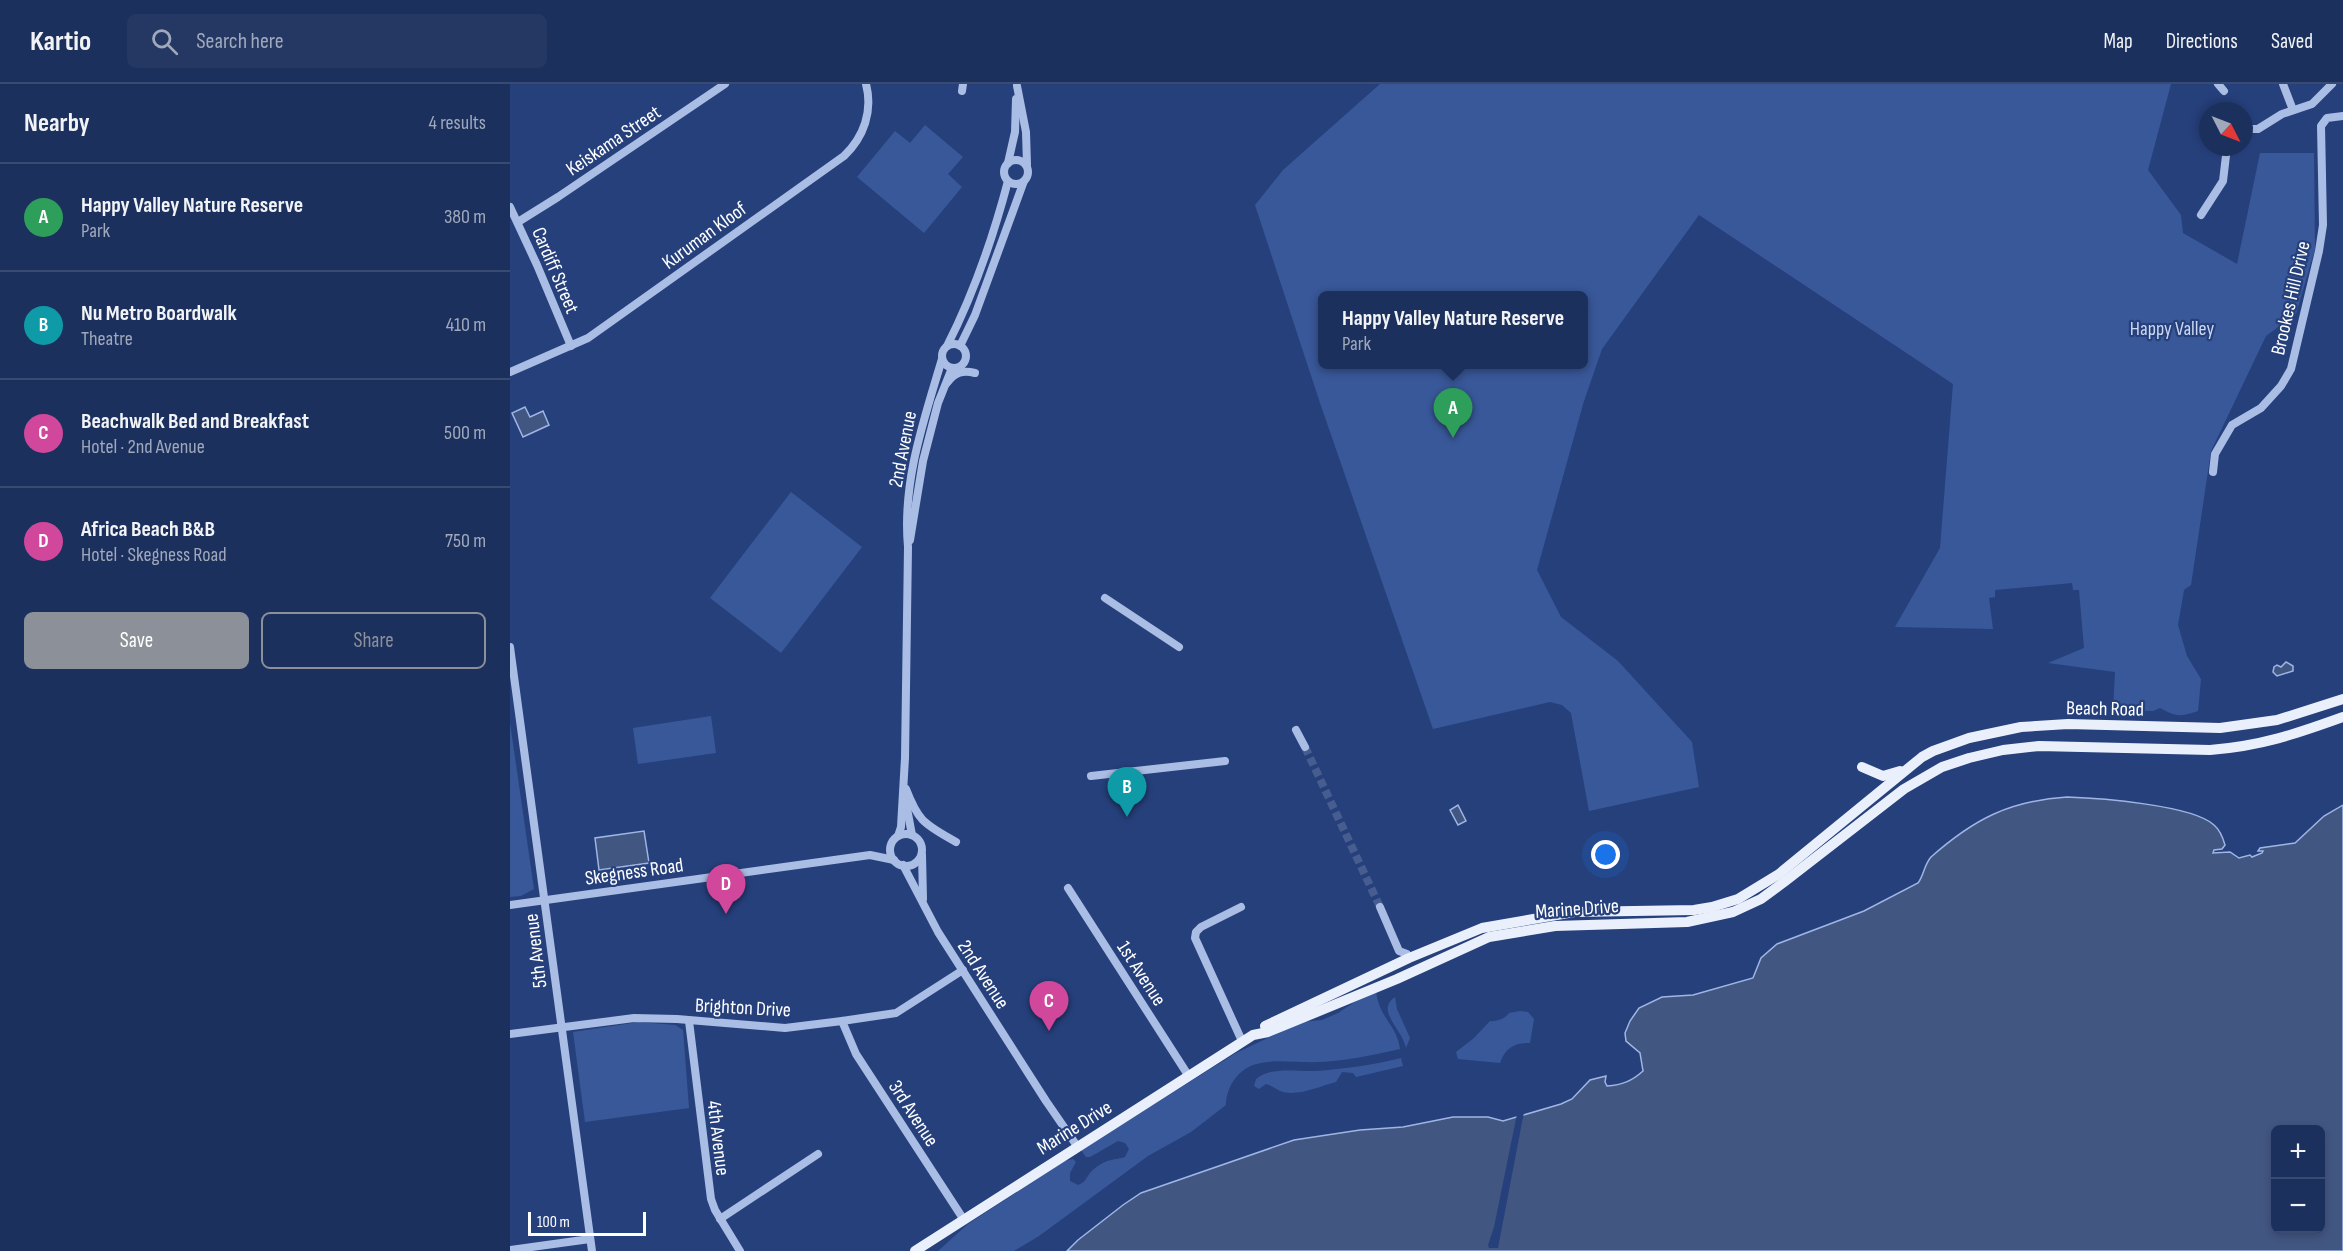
<!DOCTYPE html>
<html lang="en">
<head>
<meta charset="utf-8">
<style>
	body { margin:0; font-family:"Sofia Sans Condensed",sans-serif; background:#253863; color:#f1f3f6 }
	.controls { position:absolute; right:18px; bottom:18px; display:grid; overflow:hidden; border-radius:9px; box-shadow:0 3px 9px #0003 }
	.controls button { width:54px; height:54px; display:grid; place-items:center; padding:0; border:0; border-bottom:2px solid #3a4b72; background:#1c305d; color:#f1f3f6; font:30px sans-serif }
	.compass { position:absolute; left:1689px; top:18px; width:54px; height:54px; border-radius:50%; background:#1c305d; box-shadow:0 3px 9px #0003; rotate:132deg }
	.scale { position:absolute; left:18px; bottom:15px; width:118px; box-sizing:border-box; padding-left:6px; border:3px solid #fff; border-top:0; font-size:16px; line-height:21px; white-space:nowrap; color:#fff; -webkit-text-stroke:4px #26407c; paint-order:stroke }
	.you { position:absolute; left:1096px; top:771px; width:21px; height:21px; margin:-15px; border:4px solid #fff; border-radius:50%; background:#1a73e8; box-shadow:0 0 0 9px #1a73e833 }
	.badge { display:grid; place-items:center; width:39px; height:39px; border-radius:50%; background:#8c9099; color:#fff; font-size:20px; font-weight:700 }
	.pin { position:absolute; translate:-50% -50px; filter:drop-shadow(0 2px 3px #0008) }
	.pin::after { content:''; position:absolute; top:32px; width:21px; height:18px; background:inherit; clip-path:polygon(0 0,100% 0,50% 100%) }
	.popup { position:absolute; left:808px; top:207px; width:270px; height:78px; box-sizing:border-box; display:grid; place-content:center; border-radius:9px; background:#1c305d; filter:drop-shadow(0 2px 4px #0005); font-size:20px; white-space:nowrap; color:#a0a9bc }
	.popup b { font-size:22px; color:#f1f3f6 }
	.popup::after { content:''; position:absolute; left:50%; top:100%; margin-left:-12px; border:12px solid transparent; border-top-color:#1c305d }
	.list { margin:0; padding:0; list-style:none }
	h2 { display:flex; justify-content:space-between; align-items:center; height:78px; margin:0; padding:0 24px; font-size:26px }
	h2 small { font-size:20px; font-weight:400; color:#a0a9bc }
	.list li { display:grid; grid-template-columns:39px 1fr auto; gap:18px; align-items:center; box-sizing:border-box; height:108px; padding:0 24px; border-top:2px solid #3a4b72 }
	.list b { display:block; font-size:22px; white-space:nowrap }
	.list p { margin:0; font-size:20px; white-space:nowrap; color:#a0a9bc }
	.list em { font-size:20px; font-style:normal; color:#a0a9bc }
	.actions { display:flex; gap:12px; padding:18px 24px }
	.actions a { flex:1; padding:14px 0; border:2px solid #8c9099; border-radius:9px; text-align:center; font-size:21px; color:#8c9099 }
	.actions .main { background:#8c9099; color:#fff }
	.icon { flex:none; width:33px; height:33px; fill:none; stroke:currentColor; stroke-width:2; stroke-linecap:round; stroke-linejoin:round }
	.map { position:relative; flex:none; width:1833px; height:1167px; overflow:hidden }
	header { display:flex; align-items:center; gap:36px; box-sizing:border-box; height:84px; padding:0 30px; background:#1c305d; border-bottom:2px solid #3a4b72 }
	header strong { font-size:28px }
	nav { display:flex; gap:33px; margin-inline-start:auto; font-size:21px }
	.search { width:420px; height:54px; background:#253863; display:flex; align-items:center; gap:15px; box-sizing:border-box; padding:0 21px; border-radius:9px; color:#a0a9bc; font-size:22px }
	main { display:flex }
	aside { flex:1; background:#1c305d }
	.map>svg:first-child { display:block }
	.green { fill:#395899; fill-rule:evenodd }
	.water { fill:#425682; stroke:#9fb6e5; stroke-width:1.5; fill-rule:evenodd }
	.pier { fill:#26407c }
	.lines { fill:none; stroke-linecap:round; stroke-linejoin:round }
	.minor-tunnel { stroke:#475d90; stroke-width:8; stroke-dasharray:8 4; stroke-linecap:butt }
	.minor { stroke:#aabde4; stroke-width:8 }
	.major { stroke:#eaeffc; stroke-width:10 }
	.labels { text-anchor:middle; stroke-width:4.5; stroke-linejoin:round; paint-order:stroke }
	.street-label { font-size:20px; fill:#fff; stroke:#26407c }
	.park-label { font-size:20px; fill:#cdd9f4; stroke:#26407c }
</style>
</head>
<body>
<header>
<strong>Kartio</strong>
<div class="search"><svg class="icon" aria-label="search" viewBox="0 0 24 24"><circle cx="10" cy="10" r="6"/><path d="M15 15l6 6"/></svg>Search here</div>
<nav><a>Map</a><a>Directions</a><a>Saved</a></nav>
</header>
<main>
<aside>
<h2>Nearby<small>4 results</small></h2>
<ul class="list">
<li><span class="badge" style="background:#2e9e5b">A</span><div><b>Happy Valley Nature Reserve</b><p>Park</p></div><em>380 m</em></li>
<li><span class="badge" style="background:#0f9aa8">B</span><div><b>Nu Metro Boardwalk</b><p>Theatre</p></div><em>410 m</em></li>
<li><span class="badge" style="background:#d1479c">C</span><div><b>Beachwalk Bed and Breakfast</b><p>Hotel · 2nd Avenue</p></div><em>500 m</em></li>
<li><span class="badge" style="background:#d1479c">D</span><div><b>Africa Beach B&amp;B</b><p>Hotel · Skegness Road</p></div><em>750 m</em></li>
</ul>
<div class="actions"><a class="main">Save</a><a>Share</a></div>
</aside>
<div class="map">
<svg width="1833" height="1167" viewBox="0 0 1833 1167">
	<rect width="100%" height="100%" fill="#26407c"/>
	<g class="green">
		<path d="M870 0H1661L1638 86 1671 131 1673 149 1727 180 1750 69H1804L1805 165 1786 230 1756 252 1701 367 1681 501 1674 506 1668 541 1677 572 1691 595 1688 627C1670 633 1667 633 1650 624L1643 627 1603 626 1605 588 1538 579 1574 564 1569 506H1563L1562 499 1485 506V513L1479 514 1483 545 1385 543 1430 464 1443 300 1189 131 1092 265 1074 317 1027 486 1051 533 1108 577 1182 658 1189 703 1079 727 1061 629 1052 621 1040 618 923 645 810 319 745 121 773 86ZM812 212H1074V280H812Z"/>
		<polygon points="415,41 453,73 438,90 452,103 414,149 347,93 385,47 400,59"/>
		<polygon points="281,408 352,463 271,569 200,514"/>
		<polygon points="201,632 206,669 128,680 123,644"/>
		<polygon points="0,639 24,805 11,812 0,813"/>
		<path d="M866 904C867 933 887 940 890 965 863 971 835 977 808 978 788 979 762 974 743 981 727 987 716 1004 716 1021L681 1048 638 1072 529 1152 504 1167H428L458 1140 555 1077 563 1075 566 1078 560 1089V1097L568 1101C577 1098 577 1090 584 1085 598 1074 601 1077 615 1073L619 1065 615 1059 608 1057 580 1073H576L571 1066 726 969 792 938 812 936 828 929Z"/>
		<path d="M885 913 887 925 900 954 896 964C892 944 865 927 885 913Z"/>
		<path d="M1010 927 1018 928 1024 935 1020 959C1005 958 995 964 990 979L948 975 946 968 964 954 980 937C986 938 995 935 999 929Z"/>
		<polygon points="129,938 165,941 173,946 179,1024 75,1038 63,948"/>
		<path d="M891 974 893 982 846 993 843 989 832 988 826 998C810 1002 790 1012 773 1008 767 1006 763 1002 756 1000L749 1005 744 1002 746 995C763 982 785 988 806 987 834 985 863 981 891 974Z"/>
	</g>
	<g class="water">
		<polygon points="15,323 20,333 33,327 39,341 13,353 2,329"/>
		<polygon points="1776,578 1783,582 1783,587 1767,592 1763,588 1764,583 1767,581 1771,583"/>
		<path d="M1557 713C1588 714 1683 721 1704 741 1710 746 1713 754 1715 761L1712 765 1704 766 1703 769 1720 768 1729 774 1740 771 1742 773 1752 769 1753 767H1748L1750 764 1785 759 1814 732 1833 721V1167H557L568 1156 613 1121 631 1109 784 1056 850 1046 893 1043 943 1033H978L993 1037 1051 1020 1062 1015 1080 996 1096 992 1095 998 1097 1002C1112 1001 1122 997 1133 987L1130 969 1116 957 1115 949 1120 937 1129 924 1152 913 1183 911 1243 894 1251 874 1267 860 1354 827 1408 799C1414 791 1414 781 1421 773 1464 735 1499 717 1557 713ZM1766 1046H1810V1144H1766Z"/>
		<polygon points="948,721 956,737 948,741 940,726"/>
		<polygon points="134,747 139,779 89,786 85,754"/>
	</g>
	<polygon class="pier" points="1014,1028 988,1164 979,1164 978,1161 984,1143 1007,1030"/>
	<g class="lines">
		<polyline class="minor-tunnel" points="795,663 870,823"/>
		<g class="minor">
			<polyline points="1708,0 1714,7"/>
			<polyline points="1773,0 1783,26"/>
			<polyline points="507,2 516,48 517,81"/>
			<polyline points="452,7 453,0"/>
			<polyline points="1734,45 1748,45 1772,30 1802,20 1822,0"/>
			<circle cx="506" cy="88" r="12"/>
			<polyline points="498,79 505,48 506,15"/>
			<polyline points="0,123 27,181 61,262"/>
			<polyline points="1691,131 1713,97 1717,63"/>
			<polyline points="8,138 48,113 215,0"/>
			<circle cx="444" cy="272" r="12"/>
			<path d="M437 262C464 209 483 154 498 97"/>
			<polyline points="450,262 465,231 514,97"/>
			<path d="M0 288 78 254 334 72C354 53 363 27 356 0"/>
			<path d="M437 299C445 288 453 286 465 289"/>
			<polyline points="1703,388 1705,370 1722,341 1751,324 1771,302 1781,285 1809,167 1813,141 1811,42 1817,34 1833,32"/>
			<polyline points="400,456 413,377 428,319 442,284"/>
			<polyline points="595,514 669,563"/>
			<polyline points="0,563 82,1167"/>
			<polyline points="786,646 795,663"/>
			<polyline points="581,692 715,677"/>
			<path d="M396 705C409 739 415 740 446 758"/>
			<polyline points="396,719 402,751"/>
			<circle cx="396" cy="766" r="16"/>
			<path d="M388 752 391 743 395 674 398 463C392 397 414 336 432 275"/>
			<polyline points="412,771 413,815"/>
			<polyline points="393,781 428,848 536,1017 567,1062"/>
			<polyline points="558,804 678,991"/>
			<polyline points="0,821 360,771 384,776"/>
			<polyline points="731,823 691,843 686,848 685,854 732,957"/>
			<polyline points="870,823 889,867 897,870 899,874"/>
			<polyline points="179,937 201,1115 205,1126 230,1167"/>
			<polyline points="332,937 346,970 454,1136"/>
			<polyline points="0,950 124,934 167,935 275,944 332,937 386,929 453,886"/>
			<polyline points="210,1135 308,1070"/>
			<polyline points="0,1166 80,1155"/>
		</g>
		<g class="major">
			<polyline points="1352,683 1373,692 1390,687"/>
			<polyline points="755,942 899,874 972,844 1064,828 1184,826 1202,823 1228,815 1269,790 1412,673 1423,667 1459,654 1511,643 1558,640 1710,644 1767,636 1833,615"/>
			<path d="M405 1167 743 951 758 948 887 895 979 853 1045 842 1177 838 1223 828 1251 815 1274 798 1394 705 1432 683 1459 674 1493 666 1529 662 1700 666C1751 662 1786 650 1833 633"/>
		</g>
	</g>
	<g class="labels">
		<g class="street-label">
			<text transform="translate(103 56) rotate(-34)" y="7">Keiskama Street</text>
			<text transform="translate(194 151) rotate(-36)" y="7">Kuruman Kloof</text>
			<text transform="translate(46 186) rotate(67)" y="7">Cardiff Street</text>
			<text transform="translate(1780 214) rotate(-77)" y="7">Brookes Hill Drive</text>
			<text transform="translate(392 365) rotate(-79)" y="7">2nd Avenue</text>
			<text transform="translate(1595 624) rotate(1)" y="7">Beach Road</text>
			<text transform="translate(124 787) rotate(-8)" y="7">Skegness Road</text>
			<text transform="translate(1067 824) rotate(-4)" y="7">Marine Drive</text>
			<text transform="translate(25 867) rotate(-97)" y="7">5th Avenue</text>
			<text transform="translate(632 889) rotate(57)" y="7">1st Avenue</text>
			<text transform="translate(474 890) rotate(57)" y="7">2nd Avenue</text>
			<text transform="translate(233 923) rotate(3)" y="7">Brighton Drive</text>
			<text transform="translate(404 1029) rotate(57)" y="7">3rd Avenue</text>
			<text transform="translate(564 1043) rotate(-32)" y="7">Marine Drive</text>
			<text transform="translate(209 1054) rotate(83)" y="7">4th Avenue</text>
		</g>
		<g class="park-label">
			<text x="1662" y="251">Happy Valley</text>
		</g>
	</g>
</svg>
<div class="controls">
<button>+</button>
<button>−</button>
</div>
<svg class="compass" viewBox="-18 -18 36 36"><path d="M0-13l5 13h-10z" fill="#e53935"/><path d="M0 13l5-13h-10z" fill="#a0a9bc"/></svg>
<div class="scale">100 m</div>
<div class="you"></div>
<div class="pin badge" style="left:943px;top:354px;background:#2e9e5b">A</div>
<div class="popup"><b>Happy Valley Nature Reserve</b>Park</div>
<div class="pin badge" style="left:617px;top:733px;background:#0f9aa8">B</div>
<div class="pin badge" style="left:539px;top:947px;background:#d1479c">C</div>
<div class="pin badge" style="left:216px;top:830px;background:#d1479c">D</div>
</div>
</main>
</body>
</html>
